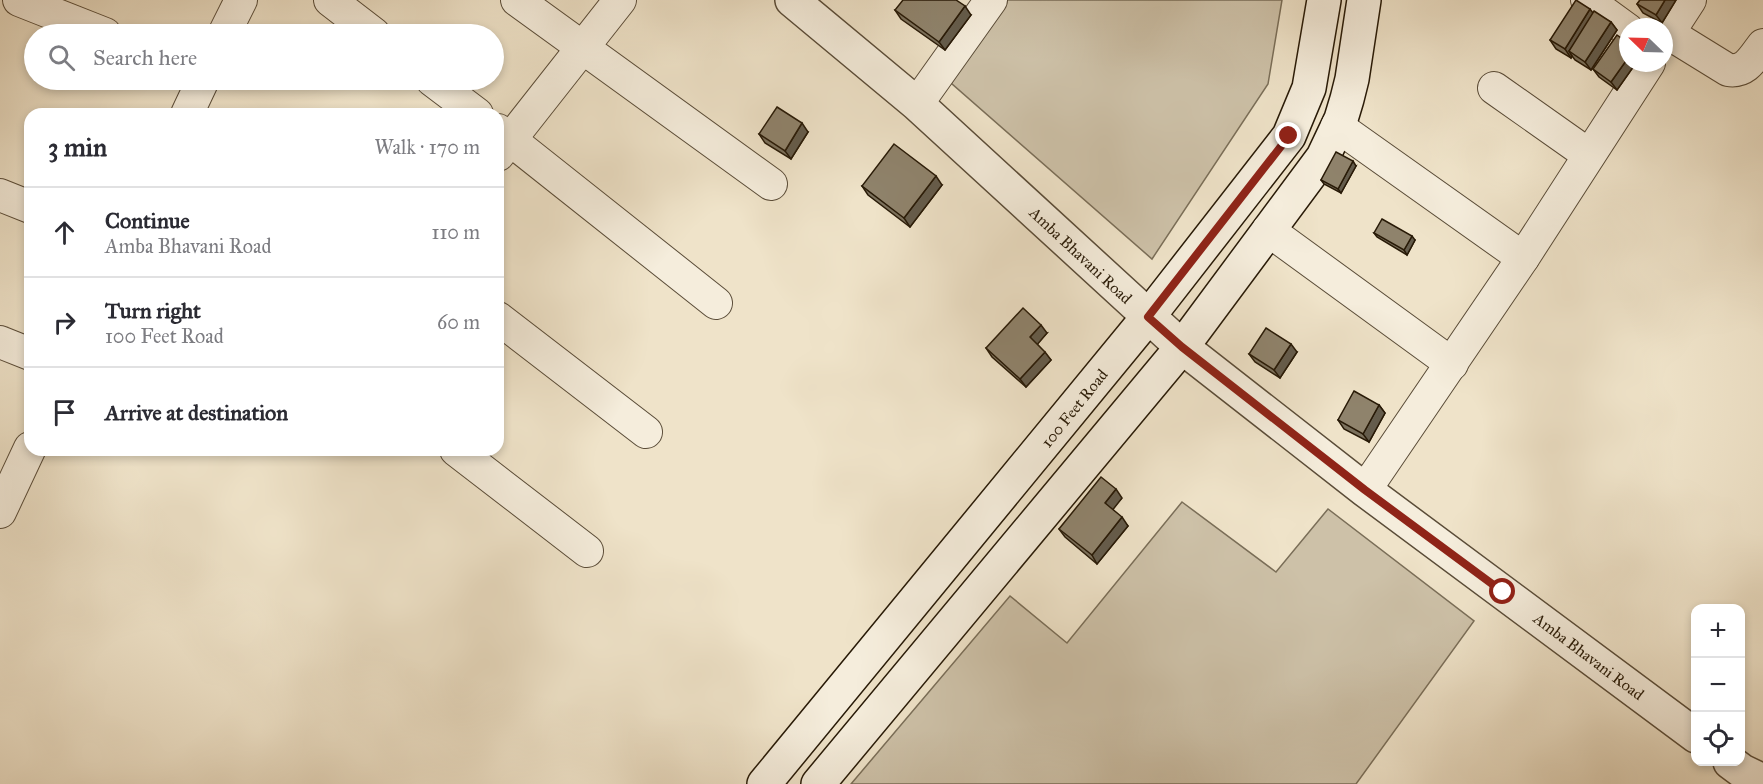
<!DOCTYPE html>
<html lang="en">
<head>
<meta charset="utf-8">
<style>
	body { margin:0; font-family:"IM FELL Great Primer",serif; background:#f7f7f7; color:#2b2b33 }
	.controls { position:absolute; right:18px; bottom:18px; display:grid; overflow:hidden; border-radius:12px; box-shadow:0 3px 9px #0003 }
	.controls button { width:54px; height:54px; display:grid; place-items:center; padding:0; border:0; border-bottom:2px solid #e1e1e2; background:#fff; color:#2b2b33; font:30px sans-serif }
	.compass { position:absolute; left:1619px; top:18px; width:54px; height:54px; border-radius:50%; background:#fff; box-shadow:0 3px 9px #0003; rotate:293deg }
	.stop { position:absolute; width:18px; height:18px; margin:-14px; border:4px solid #8f2418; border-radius:50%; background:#fff }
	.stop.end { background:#8f2418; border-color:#fff; box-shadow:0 2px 6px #0008 }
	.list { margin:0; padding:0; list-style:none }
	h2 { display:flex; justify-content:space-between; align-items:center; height:78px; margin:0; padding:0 24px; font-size:26px }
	h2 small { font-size:20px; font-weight:400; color:#7c7c81 }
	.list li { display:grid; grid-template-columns:39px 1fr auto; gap:18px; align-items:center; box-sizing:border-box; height:90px; padding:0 24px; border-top:2px solid #e1e1e2 }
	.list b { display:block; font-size:22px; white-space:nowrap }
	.list p { margin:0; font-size:20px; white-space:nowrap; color:#7c7c81 }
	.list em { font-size:20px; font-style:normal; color:#7c7c81 }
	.icon { flex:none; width:33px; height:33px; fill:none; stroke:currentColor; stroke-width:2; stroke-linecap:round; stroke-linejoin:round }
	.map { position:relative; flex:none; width:1763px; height:784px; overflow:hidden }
	.search { position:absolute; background:#fff; box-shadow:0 3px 9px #0003; left:24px; top:24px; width:480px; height:66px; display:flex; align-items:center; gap:15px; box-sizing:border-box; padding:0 21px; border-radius:33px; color:#7c7c81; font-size:22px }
	.panel { position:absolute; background:#fff; box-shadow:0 3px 9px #0003; left:24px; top:108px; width:480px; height:348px; border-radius:18px }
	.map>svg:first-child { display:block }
	.green { fill:#cdc1a8; stroke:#7a6e58; stroke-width:1.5 }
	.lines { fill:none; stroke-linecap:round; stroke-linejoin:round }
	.minor-casing { stroke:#5a4c38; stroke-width:34 }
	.tertiary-casing { stroke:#5a4c38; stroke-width:36 }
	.secondary-casing { stroke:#281a07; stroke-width:36 }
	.minor { stroke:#f5eddc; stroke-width:32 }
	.tertiary { stroke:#f5eddc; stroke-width:33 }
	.secondary { stroke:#f5eddc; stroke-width:33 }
	.wall { fill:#7b715d; stroke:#281a07; stroke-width:1.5 }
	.shaded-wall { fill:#645c4c; stroke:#281a07; stroke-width:1.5 }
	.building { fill:#8f836c; stroke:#281a07; stroke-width:1.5 }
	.route { stroke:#8f2418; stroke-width:8 }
	.labels { text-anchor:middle; stroke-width:4.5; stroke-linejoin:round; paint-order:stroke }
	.street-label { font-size:16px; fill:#281a07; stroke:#f5eddc }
</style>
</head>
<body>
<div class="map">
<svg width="1763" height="784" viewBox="0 0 1763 784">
	<rect width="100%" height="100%" fill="#efe3c9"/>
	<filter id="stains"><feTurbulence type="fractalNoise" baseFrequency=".00333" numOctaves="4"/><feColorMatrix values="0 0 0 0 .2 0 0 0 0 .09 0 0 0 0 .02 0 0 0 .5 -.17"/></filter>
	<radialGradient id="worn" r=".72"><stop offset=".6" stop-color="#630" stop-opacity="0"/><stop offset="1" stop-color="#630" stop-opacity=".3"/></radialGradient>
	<g class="green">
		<polygon points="996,0 1282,0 1268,84 1152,259 951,83"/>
		<polygon points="1182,502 1276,572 1328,509 1474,621 1356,784 851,784 1010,596 1067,643"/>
	</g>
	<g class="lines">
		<g class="minor-casing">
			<g id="minor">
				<polyline points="19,0 105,34"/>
				<polyline points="330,0 374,34"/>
				<polyline points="517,0 771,184"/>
				<polyline points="1587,0 1628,30"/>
				<path d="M1668 33 1728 70C1746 73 1753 58 1763 45"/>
				<polyline points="224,34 241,0"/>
				<polyline points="1664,40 1690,0"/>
				<polyline points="432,80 477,114"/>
				<polyline points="1494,88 1589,155"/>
				<polyline points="917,104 991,0"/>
				<polyline points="187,114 203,80"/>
				<polyline points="1337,126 1523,258"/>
				<polyline points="498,130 716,303"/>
				<polyline points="498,155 620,0"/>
				<polyline points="0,195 30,207"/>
				<polyline points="1268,230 1452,364"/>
				<polyline points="498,318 646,432"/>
				<polyline points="0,342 30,354"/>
				<polyline points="456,450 587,551"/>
				<polyline points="1365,490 1523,258 1649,63"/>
				<polyline points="0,512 30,448"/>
			</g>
		</g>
		<g class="tertiary-casing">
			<g id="tertiary">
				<polyline points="792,0 917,104 1182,347 1365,490 1696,736"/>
				<polyline points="1730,762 1742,771 1763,781"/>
			</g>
		</g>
		<g class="secondary-casing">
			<g id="secondary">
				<polyline points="764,784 1148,317 1289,136 1309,88 1324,0"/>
				<polyline points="818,784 1182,347 1323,157 1341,119 1347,99 1352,79 1364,0"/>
			</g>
		</g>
		<use href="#minor" class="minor"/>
		<use href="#tertiary" class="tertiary"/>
		<use href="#secondary" class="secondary"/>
	</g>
	<g class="wall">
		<polygon points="1640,0 1676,0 1662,23 1643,13 1637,4"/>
		<polygon points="895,10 971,15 945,50 901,19"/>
		<polygon points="1593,13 1611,22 1617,30 1591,70 1575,60 1572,56 1571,58 1556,49 1550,40"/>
		<polygon points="1628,63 1636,63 1617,90 1599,77 1593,69"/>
		<polygon points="808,132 791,159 765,143 759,134"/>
		<polygon points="1356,166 1341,193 1324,184 1321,180"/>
		<polygon points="942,185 910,227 868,195 862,186"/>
		<polygon points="1374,233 1415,240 1407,255 1377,237"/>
		<polygon points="1047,333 1037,344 1051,360 1026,387 992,357 986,348"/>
		<polygon points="1297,352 1280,378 1255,362 1249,354"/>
		<polygon points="1379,405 1385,413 1369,442 1344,429 1338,420"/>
		<polygon points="1122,498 1112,509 1128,526 1097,564 1065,537 1059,529"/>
	</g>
	<g class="shaded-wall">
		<polygon points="1665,0 1676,0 1662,23 1656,15"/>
		<polygon points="965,6 971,15 945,50 939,42"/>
		<polygon points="1590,9 1596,17 1569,51 1572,56 1571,58 1565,49"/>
		<polygon points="1611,22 1617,30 1591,70 1585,62"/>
		<polygon points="1628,58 1628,63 1636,63 1617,90 1611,82"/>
		<polygon points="802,123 808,132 791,159 785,151"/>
		<polygon points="1353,161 1356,166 1341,193 1338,189"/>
		<polygon points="936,176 942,185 910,227 904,218"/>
		<polygon points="1412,236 1415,240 1407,255 1404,250"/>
		<polygon points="1041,325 1047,333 1036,346 1030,337"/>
		<polygon points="1291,344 1297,352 1280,378 1274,370"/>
		<polygon points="1045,352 1051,360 1026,387 1020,379"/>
		<polygon points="1379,405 1385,413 1369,442 1363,434"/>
		<polygon points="1116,489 1122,498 1111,512 1105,503"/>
		<polygon points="1122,517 1128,526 1097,564 1092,555"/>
	</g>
	<g class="building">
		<polygon points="903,0 956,0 965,6 939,42 895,10"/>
		<polygon points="1576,0 1590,9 1565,49 1550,40"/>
		<polygon points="1640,0 1665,0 1656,15 1637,4"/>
		<polygon points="1594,11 1611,22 1585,62 1569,51"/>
		<polygon points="1617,35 1628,43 1628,58 1611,82 1593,69"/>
		<polygon points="777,107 802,123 785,151 759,134"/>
		<polygon points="894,144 936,176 904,218 862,186"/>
		<polygon points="1336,152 1353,161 1338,189 1321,180"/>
		<polygon points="1382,219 1412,236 1404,250 1374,233"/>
		<polygon points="1023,308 1041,325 1030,337 1045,352 1020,379 986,348"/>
		<polygon points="1266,328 1291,344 1274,370 1249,354"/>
		<polygon points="1354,391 1379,405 1363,434 1338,420"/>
		<polygon points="1101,477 1116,489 1105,503 1122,517 1092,555 1059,529"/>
	</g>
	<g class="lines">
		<polyline class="route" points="1289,136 1148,317 1182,347 1365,490 1503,592"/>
	</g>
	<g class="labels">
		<g class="street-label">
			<text transform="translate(1081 255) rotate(43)" y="6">Amba Bhavani Road</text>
			<text transform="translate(1074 408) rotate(-51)" y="6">100 Feet Road</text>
			<text transform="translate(1589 656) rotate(37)" y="6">Amba Bhavani Road</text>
		</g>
	</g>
	<rect width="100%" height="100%" filter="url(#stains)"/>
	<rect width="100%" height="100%" fill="url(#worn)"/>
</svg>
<div class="controls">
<button>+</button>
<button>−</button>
<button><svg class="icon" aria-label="locate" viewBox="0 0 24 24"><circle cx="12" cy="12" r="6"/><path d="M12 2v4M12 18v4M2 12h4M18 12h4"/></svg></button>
</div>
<svg class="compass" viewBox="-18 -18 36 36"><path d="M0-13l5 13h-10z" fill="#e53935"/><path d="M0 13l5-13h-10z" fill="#7c7c81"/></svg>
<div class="stop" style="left:1503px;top:592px"></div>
<div class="stop end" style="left:1289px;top:136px"></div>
<div class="search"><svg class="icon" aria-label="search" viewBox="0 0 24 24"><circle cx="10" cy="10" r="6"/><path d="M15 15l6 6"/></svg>Search here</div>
<section class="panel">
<h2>3 min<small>Walk · 170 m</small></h2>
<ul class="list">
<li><svg class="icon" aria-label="ahead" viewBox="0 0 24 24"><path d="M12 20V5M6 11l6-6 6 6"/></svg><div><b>Continue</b><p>Amba Bhavani Road</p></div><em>110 m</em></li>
<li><svg class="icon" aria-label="right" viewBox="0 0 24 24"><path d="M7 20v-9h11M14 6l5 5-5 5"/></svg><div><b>Turn right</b><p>100 Feet Road</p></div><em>60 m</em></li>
<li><svg class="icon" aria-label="arrive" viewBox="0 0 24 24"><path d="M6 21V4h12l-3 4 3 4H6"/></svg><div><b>Arrive at destination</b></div></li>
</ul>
</section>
</div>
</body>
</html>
